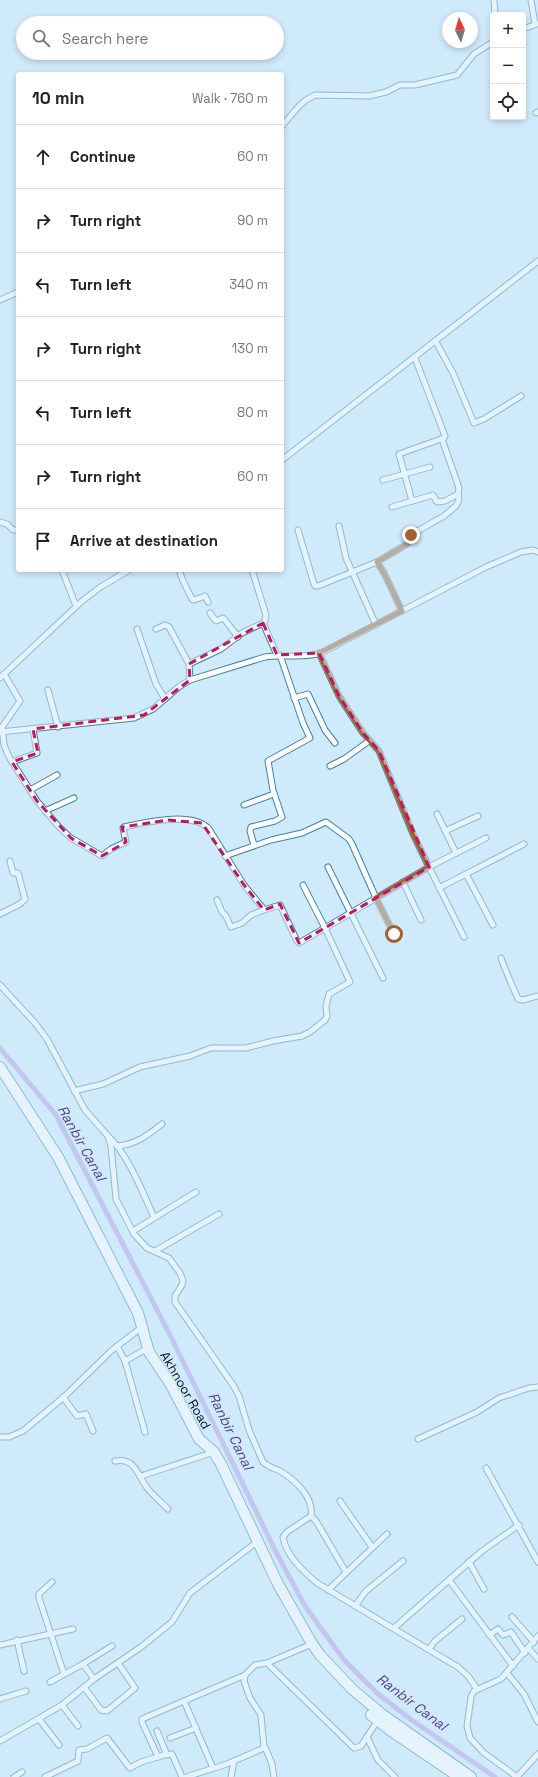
<!DOCTYPE html>
<html lang="en">
<head>
<meta charset="utf-8">
<style>
	body { margin:0; font-family:"Space Grotesk",sans-serif; background:#f6f6f6; color:#222 }
	.controls { position:absolute; right:12px; top:12px; display:grid; overflow:hidden; border-radius:4px; box-shadow:0 2px 6px #0003 }
	.controls button { width:36px; height:36px; display:grid; place-items:center; padding:0; border:0; border-bottom:1px solid #e0e0e0; background:#fff; color:#222; font:20px sans-serif }
	.compass { position:absolute; left:442px; top:12px; width:36px; height:36px; border-radius:50%; background:#fff; box-shadow:0 2px 6px #0003; rotate:355deg }
	.stop { position:absolute; width:12px; height:12px; margin:-9px; border:3px solid #a2612c; border-radius:50%; background:#fff }
	.stop.end { background:#a2612c; border-color:#fff; box-shadow:0 1px 4px #0008 }
	.list { margin:0; padding:0; list-style:none }
	h2 { display:flex; justify-content:space-between; align-items:center; height:52px; margin:0; padding:0 16px; font-size:17px }
	h2 small { font-size:13px; font-weight:400; color:#767676 }
	.list li { display:grid; grid-template-columns:26px 1fr auto; gap:12px; align-items:center; box-sizing:border-box; height:64px; padding:0 16px; border-top:1px solid #e0e0e0 }
	.list b { display:block; font-size:15px; white-space:nowrap }
	.list em { font-size:13px; font-style:normal; color:#767676 }
	.icon { flex:none; width:22px; height:22px; fill:none; stroke:currentColor; stroke-width:2; stroke-linecap:round; stroke-linejoin:round }
	.map { position:relative; flex:none; width:538px; height:1777px; overflow:hidden }
	.search { position:absolute; background:#fff; box-shadow:0 2px 6px #0003; left:16px; top:16px; width:268px; height:44px; display:flex; align-items:center; gap:10px; box-sizing:border-box; padding:0 14px; border-radius:22px; color:#767676; font-size:15px }
	.panel { position:absolute; background:#fff; box-shadow:0 2px 6px #0003; left:16px; top:72px; width:268px; height:500px; border-radius:4px }
	.map>svg:first-child { display:block }
	.lines { fill:none; stroke-linecap:round; stroke-linejoin:round }
	.canal { stroke:#b09ddf; stroke-width:5 }
	.street-casing { stroke:#3d82aa; stroke-width:7 }
	.highway-casing { stroke:#3d82aa; stroke-width:12 }
	.street { stroke:#fff; stroke-width:5 }
	.highway { stroke:#fff; stroke-width:10 }
	.route { stroke:#a2612c; stroke-width:5 }
	.marked { fill:none; stroke:#c2185b; stroke-width:3; stroke-dasharray:8 5; stroke-linejoin:round }
	.labels { text-anchor:middle; stroke-width:3; stroke-linejoin:round; paint-order:stroke }
	.street-label { font-size:13px; fill:#000e1a; stroke:#cfeafb }
	.water-label { font-size:14px; font-style:italic; fill:#5a3e8d; stroke:#cfeafb }
</style>
</head>
<body>
<div class="map">
<svg width="538" height="1777" viewBox="0 0 538 1777">
	<rect width="100%" height="100%" fill="#cfeafb"/>
	<g class="lines">
		<polyline class="canal" points="0,1048 56,1115 170,1335 276,1552 305,1606 344,1660 378,1694 413,1721 495,1777"/>
		<g class="street-casing">
			<g id="street">
				<polyline points="494,0 495,15"/>
				<polyline points="531,0 535,24"/>
				<polyline points="523,29 537,24"/>
				<polyline points="536,113 538,112"/>
				<polyline points="282,126 299,106 306,100 315,95 369,96 386,92 400,85 415,85 457,75 474,54 493,42"/>
				<polyline points="0,300 18,292"/>
				<polyline points="436,342 453,373 474,423 484,419 521,396"/>
				<polyline points="282,460 538,261"/>
				<polyline points="383,480 430,467"/>
				<polyline points="412,501 399,454 444,438 445,436 415,358"/>
				<polyline points="392,507 433,495 437,502 445,501 458,494 459,488 442,439"/>
				<polyline points="0,522 7,524 13,530 18,530"/>
				<polyline points="339,526 346,558 376,625"/>
				<polyline points="298,530 314,584 315,586 318,586 377,562 407,544 414,533 444,516 456,506 459,500 458,494"/>
				<polyline points="377,562 384,573 402,611"/>
				<polyline points="62,570 76,606"/>
				<polyline points="179,570 183,581 192,599 194,600 205,596 208,602"/>
				<polyline points="252,570 266,615 265,621 263,623 277,655"/>
				<polyline points="210,613 216,621 223,618 225,620 238,637"/>
				<polyline points="137,629 156,684 165,699"/>
				<polyline points="156,629 165,625 169,627 189,664 190,680"/>
				<polyline points="189,664 221,649 242,633 263,623"/>
				<path d="M4 674 20 701 2 727 4 745 9 757 37 801 59 827 71 838 102 856 111 849 126 842 123 828 124 827C145 822 193 811 209 829L244 885 262 907 264 910 280 905 297 941 299 943 325 928 303 885"/>
				<polyline points="0,678 81,602 99,588 129,570"/>
				<polyline points="48,690 58,727"/>
				<polyline points="294,698 308,694 325,730 335,743"/>
				<path d="M0 732 134 718 153 709 180 686 190 680 265 657C284 654 303 659 321 653L486 567 521 552 533 550 538 552"/>
				<polyline points="12,762 37,753 33,729"/>
				<polyline points="330,766 344,759 369,741"/>
				<polyline points="30,790 57,775"/>
				<polyline points="244,805 274,794"/>
				<polyline points="45,811 74,798"/>
				<polyline points="437,814 456,853"/>
				<polyline points="445,831 478,816"/>
				<polyline points="254,845 250,831 251,827 275,821 282,817 273,790 268,761 310,738 303,723 280,655"/>
				<polyline points="225,856 271,840 302,833 326,822 349,839 352,844 376,898 394,934"/>
				<polyline points="328,867 383,978"/>
				<polyline points="466,874 493,925"/>
				<polyline points="403,882 421,920"/>
				<polyline points="439,888 524,844"/>
				<polyline points="217,900 222,912 226,916 231,927 242,923 251,915 264,910"/>
				<polyline points="0,914 20,904 25,899 18,873 13,873 10,861"/>
				<polyline points="464,937 429,867 486,838"/>
				<path d="M501 958C506 972 512 985 518 999L523 1000 538 996"/>
				<path d="M0 985 35 1023 47 1039 85 1110 108 1136 111 1146 116 1199 134 1234 147 1248 169 1258 180 1273 183 1281 182 1285 175 1296V1302L233 1385 239 1396 249 1430 263 1462C268 1467 274 1468 280 1471 295 1480 314 1497 311 1516L287 1532 283 1537C286 1556 303 1571 317 1583L458 1667 468 1676 477 1689"/>
				<polyline points="74,1091 103,1084 140,1067 190,1056 211,1048 246,1048 273,1041 302,1036 310,1032 325,1020 327,1016 326,1006 329,994 350,982 325,928 429,867 413,834 379,751 363,733 339,696 319,653"/>
				<path d="M108 1136C129 1156 142 1191 154 1217"/>
				<path d="M118 1146C137 1144 148 1135 162 1124"/>
				<polyline points="133,1231 196,1192"/>
				<polyline points="155,1251 219,1214"/>
				<polyline points="117,1346 125,1361 145,1432"/>
				<polyline points="125,1361 148,1348"/>
				<polyline points="63,1397 77,1416 86,1414 93,1431"/>
				<polyline points="0,1437 9,1437 23,1431 64,1397 111,1351 142,1327"/>
				<polyline points="418,1439 477,1412 499,1398 529,1388 538,1387"/>
				<path d="M115 1461C136 1457 138 1477 148 1489 154 1496 162 1503 168 1509"/>
				<polyline points="486,1468 538,1562"/>
				<polyline points="141,1476 214,1452"/>
				<polyline points="340,1501 372,1547"/>
				<polyline points="311,1516 316,1521 346,1572"/>
				<polyline points="469,1562 484,1589"/>
				<polyline points="449,1580 513,1666"/>
				<polyline points="52,1582 39,1594 39,1598 64,1674"/>
				<polyline points="328,1590 387,1534"/>
				<polyline points="355,1606 366,1591 403,1561"/>
				<polyline points="512,1617 534,1642"/>
				<polyline points="394,1628 482,1551 519,1525"/>
				<polyline points="489,1635 498,1629 503,1635 511,1632 525,1653"/>
				<polyline points="17,1640 24,1671"/>
				<polyline points="0,1645 73,1629"/>
				<polyline points="528,1648 538,1659"/>
				<polyline points="429,1649 435,1641 462,1619"/>
				<polyline points="267,1663 354,1748 361,1746 378,1720"/>
				<polyline points="83,1664 94,1679"/>
				<polyline points="507,1673 524,1694 538,1722"/>
				<polyline points="50,1682 83,1664 112,1646"/>
				<polyline points="84,1687 101,1710 107,1711 135,1688 118,1663"/>
				<polyline points="0,1699 26,1691"/>
				<polyline points="184,1701 213,1768"/>
				<polyline points="62,1705 78,1726"/>
				<polyline points="39,1719 59,1745"/>
				<polyline points="157,1731 167,1755"/>
				<polyline points="367,1737 378,1760 395,1777"/>
				<polyline points="170,1738 196,1728"/>
				<polyline points="0,1741 62,1705 94,1679 141,1647 172,1622 190,1593 258,1541"/>
				<polyline points="265,1747 272,1764 274,1777"/>
				<polyline points="158,1757 142,1722 142,1719 245,1675"/>
				<polyline points="14,1777 22,1772"/>
				<polyline points="45,1777 78,1761 79,1750 87,1749 107,1738 130,1768 141,1762 164,1755 172,1754 182,1777"/>
				<polyline points="186,1777 227,1764 264,1748 261,1715 250,1698 244,1681 245,1675 255,1665 267,1663 312,1644"/>
				<polyline points="231,1777 234,1761"/>
				<polyline points="517,1777 484,1753 470,1738 467,1726 471,1697 474,1691 501,1679 538,1636"/>
				<polyline points="517,1777 538,1754"/>
			</g>
		</g>
		<g class="highway-casing">
			<g id="highway">
				<polyline points="0,1067 58,1157 138,1313 149,1352 171,1385 199,1439 214,1452 221,1464 278,1584 311,1642 320,1655 352,1689 383,1715 471,1777"/>
				<polyline points="371,1715 390,1730 459,1777"/>
			</g>
		</g>
		<use href="#street" class="street"/>
		<use href="#highway" class="highway"/>
	</g>
	<g class="lines">
		<polyline class="route" points="394,934 376,898 429,867 413,834 379,751 363,733 339,696 319,653 402,611 384,573 377,562 407,544 411,535"/>
	</g>
	<path d="M0 0H538V1777H0ZM263 623 277 655 319 653 339 696 363 733 379 751 429 867 299 943 280 904 264 910 244 885 202 823 168 820 122 827 126 842 102 856 71 838 37 801 12 762 38 753 33 729 144 715 190 680 189 664Z" fill="#cfeafb" fill-opacity=".55" fill-rule="evenodd"/>
	<path class="marked" d="M263 623 277 655 319 653 339 696 363 733 379 751 429 867 299 943 280 904 264 910 244 885 202 823 168 820 122 827 126 842 102 856 71 838 37 801 12 762 38 753 33 729 144 715 190 680 189 664Z"/>
	<g class="labels">
		<g class="street-label">
			<text transform="translate(186 1390) rotate(60)" y="5">Akhnoor Road</text>
		</g>
		<g class="water-label">
			<text transform="translate(82 1143) rotate(61)" y="5">Ranbir Canal</text>
			<text transform="translate(231 1431) rotate(64)" y="5">Ranbir Canal</text>
			<text transform="translate(412 1702) rotate(37)" y="5">Ranbir Canal</text>
		</g>
	</g>
</svg>
<div class="controls">
<button>+</button>
<button>−</button>
<button><svg class="icon" aria-label="locate" viewBox="0 0 24 24"><circle cx="12" cy="12" r="6"/><path d="M12 2v4M12 18v4M2 12h4M18 12h4"/></svg></button>
</div>
<svg class="compass" viewBox="-18 -18 36 36"><path d="M0-13l5 13h-10z" fill="#e53935"/><path d="M0 13l5-13h-10z" fill="#767676"/></svg>
<div class="stop" style="left:394px;top:934px"></div>
<div class="stop end" style="left:411px;top:535px"></div>
<div class="search"><svg class="icon" aria-label="search" viewBox="0 0 24 24"><circle cx="10" cy="10" r="6"/><path d="M15 15l6 6"/></svg>Search here</div>
<section class="panel">
<h2>10 min<small>Walk · 760 m</small></h2>
<ul class="list">
<li><svg class="icon" aria-label="ahead" viewBox="0 0 24 24"><path d="M12 20V5M6 11l6-6 6 6"/></svg><div><b>Continue</b></div><em>60 m</em></li>
<li><svg class="icon" aria-label="right" viewBox="0 0 24 24"><path d="M7 20v-9h11M14 6l5 5-5 5"/></svg><div><b>Turn right</b></div><em>90 m</em></li>
<li><svg class="icon" aria-label="left" viewBox="0 0 24 24"><path d="M17 20v-9H6M10 6l-5 5 5 5"/></svg><div><b>Turn left</b></div><em>340 m</em></li>
<li><svg class="icon" aria-label="right" viewBox="0 0 24 24"><path d="M7 20v-9h11M14 6l5 5-5 5"/></svg><div><b>Turn right</b></div><em>130 m</em></li>
<li><svg class="icon" aria-label="left" viewBox="0 0 24 24"><path d="M17 20v-9H6M10 6l-5 5 5 5"/></svg><div><b>Turn left</b></div><em>80 m</em></li>
<li><svg class="icon" aria-label="right" viewBox="0 0 24 24"><path d="M7 20v-9h11M14 6l5 5-5 5"/></svg><div><b>Turn right</b></div><em>60 m</em></li>
<li><svg class="icon" aria-label="arrive" viewBox="0 0 24 24"><path d="M6 21V4h12l-3 4 3 4H6"/></svg><div><b>Arrive at destination</b></div></li>
</ul>
</section>
</div>
</body>
</html>
